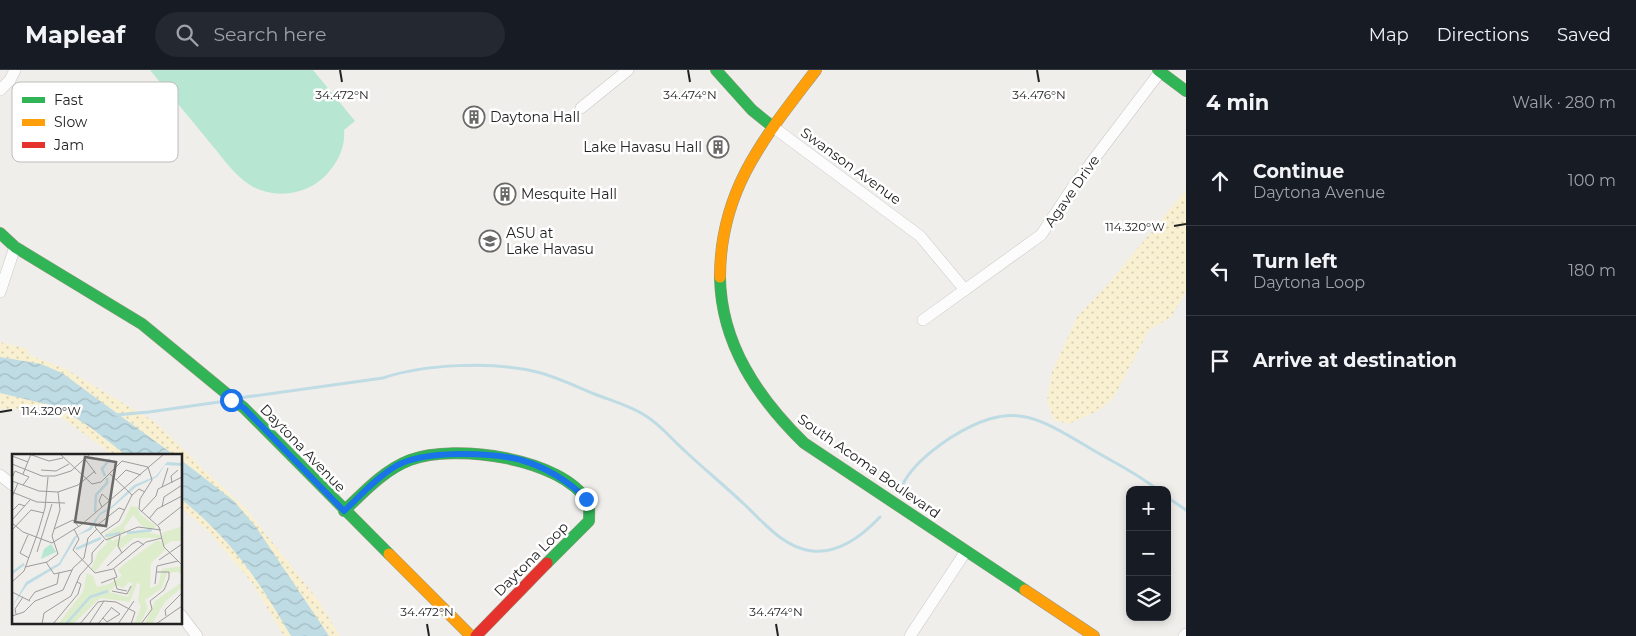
<!DOCTYPE html>
<html lang="en">
<head>
<meta charset="utf-8">
<style>
	body { margin:0; font-family:Montserrat,sans-serif; background:#242831; color:#f1f3f6 }
	.controls { position:absolute; right:15px; bottom:15px; display:grid; overflow:hidden; border-radius:10px; box-shadow:0 2px 8px #0003 }
	.controls button { width:45px; height:45px; display:grid; place-items:center; padding:0; border:0; border-bottom:1px solid #363941; background:#171b24; color:#f1f3f6; font:25px sans-serif }
	.stop { position:absolute; width:15px; height:15px; margin:-11px; border:4px solid #1a73e8; border-radius:50%; background:#fff }
	.stop.end { background:#1a73e8; border-color:#fff; box-shadow:0 1px 5px #0008 }
	.list { margin:0; padding:0; list-style:none }
	h2 { display:flex; justify-content:space-between; align-items:center; height:65px; margin:0; padding:0 20px; font-size:21px }
	h2 small { font-size:16px; font-weight:400; color:#9ea1a6 }
	.list li { display:grid; grid-template-columns:32px 1fr auto; gap:15px; align-items:center; box-sizing:border-box; height:90px; padding:0 20px; border-top:1px solid #363941 }
	.list b { display:block; font-size:19px; white-space:nowrap }
	.list p { margin:0; font-size:16px; white-space:nowrap; color:#9ea1a6 }
	.list em { font-size:16px; font-style:normal; color:#9ea1a6 }
	.icon { flex:none; width:28px; height:28px; fill:none; stroke:currentColor; stroke-width:2; stroke-linecap:round; stroke-linejoin:round }
	.map { position:relative; flex:none; width:1186px; height:566px; overflow:hidden }
	header { display:flex; align-items:center; gap:30px; box-sizing:border-box; height:70px; padding:0 25px; background:#171b24; border-bottom:1px solid #363941 }
	header strong { font-size:24px }
	nav { display:flex; gap:28px; margin-inline-start:auto; font-size:18px }
	.search { width:350px; height:45px; background:#242831; display:flex; align-items:center; gap:12px; box-sizing:border-box; padding:0 18px; border-radius:28px; color:#9ea1a6; font-size:19px }
	main { display:flex }
	aside { flex:1; background:#171b24 }
	.map>svg:first-child { display:block }
	.sand { fill:url(#sand-dots) }
	.pitch { fill:#b7e6d2 }
	.water { fill:url(#water-waves) }
	.lines { fill:none; stroke-linecap:round; stroke-linejoin:round }
	.stream { stroke:#bfdbe3; stroke-width:3 }
	.street-casing { stroke:#c9c8c7; stroke-width:12 }
	.fast-casing { stroke:#999a82; stroke-width:12 }
	.slow-casing { stroke:#999a82; stroke-width:12 }
	.jam-casing { stroke:#999a82; stroke-width:12 }
	.street { stroke:#fdfcfc; stroke-width:11 }
	.fast { stroke:#30b455; stroke-width:11 }
	.slow { stroke:#ff9f0a; stroke-width:11 }
	.jam { stroke:#e5322d; stroke-width:11 }
	.route { stroke:#1a73e8; stroke-width:6 }
	.ticks { fill:none; stroke:#222; stroke-width:2 }
	.labels { text-anchor:middle; stroke-width:5; stroke-linejoin:round; paint-order:stroke }
	.poi-label { font-size:14px; fill:#222; stroke:#fff; text-anchor:start }
	.street-label { font-size:14px; fill:#222; stroke:#fff }
	.inset-river { fill:none; stroke:#bfdbe3; stroke-width:2.5 }
	.inset-road { fill:none; stroke:#9e9c9b; stroke-width:1 }
	.view { fill:#6a6968; fill-opacity:0.15; stroke:#6a6968; stroke-width:2.5 }
	.inset-edge { fill:none; stroke:#222; stroke-width:2.5 }
	.key { fill:#fff; stroke:#bdbdbd; stroke-width:1 }
	.key-label { font-size:14px; fill:#222 }
	.ticks-label { font-size:12px; text-anchor:middle; fill:#222; stroke:#fff; stroke-width:5; stroke-linejoin:round; paint-order:stroke }
</style>
</head>
<body>
<header>
<strong>Mapleaf</strong>
<div class="search"><svg class="icon" aria-label="search" viewBox="0 0 24 24"><circle cx="10" cy="10" r="6"/><path d="M15 15l6 6"/></svg>Search here</div>
<nav><a>Map</a><a>Directions</a><a>Saved</a></nav>
</header>
<main>
<div class="map">
<svg width="1186" height="566" viewBox="0 0 1186 566">
	<defs>
		<pattern id="sand-dots" width="8" height="8" patternUnits="userSpaceOnUse" patternTransform="scale(1.25)"><rect width="8" height="8" fill="#f8f0d0"/><path d="M2 2h.1M6 6h.1" fill="none" stroke="#d4ceb2" stroke-width="1.8" stroke-linecap="round"/></pattern>
		<pattern id="water-waves" width="16" height="10" patternUnits="userSpaceOnUse" patternTransform="scale(1.25)"><rect width="16" height="10" fill="#bfdbe3"/><path d="M0 5q4-4 8 0t8 0" fill="none" stroke="#a4bcc2"/></pattern>
	</defs>
	<rect width="100%" height="100%" fill="#f0eeeb"/>
	<g class="sand">
		<polygon points="1186,120 1186,222 1171,247 1149,260 1114,327 1099,340 1069,354 1054,350 1047,331 1052,302 1077,247 1109,213"/>
		<polygon points="0,272 28,279 29,285 66,299 155,352 173,369 204,400 246,439 318,530 340,566 284,566 253,514 210,463 181,437 181,385 113,385 50,339 0,339"/>
	</g>
	<path class="pitch" d="M150 0H313L355 51 344 60C346 80 334 100 318 112 299 126 270 128 250 115 234 105 223 88 211 74 191 49 170 25 150 0Z"/>
	<g class="water">
		<polygon points="0,287 41,294 62,303 174,385 126,385 90,357 58,337 0,323"/>
		<path d="M181 390 234 431 256 457 329 566H291C259 511 232 470 181 429Z"/>
	</g>
	<g class="lines">
		<g class="stream">
			<path d="M239 328 383 308C424 294 494 291 537 302 557 307 577 317 597 325 613 331 631 336 646 346 663 357 670 368 685 381 704 399 725 416 744 434 763 452 784 478 812 481 839 484 863 465 880 447"/>
			<polyline points="116,345 149,342 226,331"/>
			<path d="M902 416C911 396 932 380 950 368 1013 329 1036 346 1093 380 1115 393 1138 404 1158 420"/>
			<polyline points="1167,427 1186,440"/>
		</g>
		<g class="street-casing">
			<g id="street">
				<polyline points="0,20 10,10 15,0"/>
				<polyline points="581,38 628,0"/>
				<polyline points="773,57 920,166 965,220"/>
				<polyline points="0,222 15,177"/>
				<polyline points="923,250 1041,165 1075,114 1160,2"/>
				<polyline points="0,405 14,416"/>
				<polyline points="181,545 197,566"/>
				<polyline points="910,566 966,481"/>
				<polyline points="1184,566 1186,564"/>
			</g>
		</g>
		<g class="fast-casing">
			<g id="fast">
				<polyline points="716,0 752,40 773,57"/>
				<polyline points="1158,0 1186,21"/>
				<polyline points="0,163 15,177 142,254 244,338 389,484"/>
				<path d="M720 207C721 274 758 328 804 373L1025 520"/>
				<path d="M344 441C364 422 384 400 410 390 455 373 562 388 588 432 590 437 589 445 589 451L547 493"/>
			</g>
		</g>
		<g class="slow-casing">
			<g id="slow">
				<path d="M720 207C720 119 765 67 816 0"/>
				<polyline points="389,484 471,566"/>
				<polyline points="1025,520 1094,566"/>
			</g>
		</g>
		<g class="jam-casing">
			<polyline id="jam" points="476,566 547,493"/>
		</g>
		<use href="#street" class="street"/>
		<use href="#fast" class="fast"/>
		<use href="#slow" class="slow"/>
		<use href="#jam" class="jam"/>
	</g>
	<g class="lines">
		<path class="route" d="M231 330 244 338 344 441C360 426 377 407 396 396 424 380 490 382 521 390 545 397 569 411 586 429"/>
	</g>
	<path class="ticks" d="M340 0 342 12M688 0 690 12M1037 0 1039 12M1174 156 1186 154M0 342 12 340M427 554 429 566M776 554 778 566"/>
	<defs>
		<g id="building-ring" transform="scale(1.125)"><circle r="9.5" fill="#fff" stroke="#6a6968" stroke-width="1.5"/><path d="M-4-6H4V6H1V3H-1V6H-4ZM-2.5-4.3h1.7v1.8h-1.7ZM.8-4.3h1.7v1.8H.8ZM-2.5-1h1.7V.8h-1.7ZM.8-1h1.7V.8H.8Z" fill="#6a6968"/></g>
		<g id="university-ring" transform="scale(1.125)"><circle r="9.5" fill="#fff" stroke="#6a6968" stroke-width="1.5"/><path d="M0-5L7-2L0 1L-7-2ZM-4 1L0 2.5L4 1V4Q0 6-4 4Z" fill="#6a6968"/></g>
	</defs>
	<g fill-rule="evenodd">
		<use href="#building-ring" x="474" y="47"/>
		<use href="#building-ring" x="718" y="77"/>
		<use href="#building-ring" x="505" y="124"/>
		<use href="#university-ring" x="490" y="171"/>
	</g>
	<g class="labels">
		<g class="poi-label">
			<text x="490" y="52">Daytona Hall</text>
			<text x="702" y="82" text-anchor="end">Lake Havasu Hall</text>
			<text x="521" y="129">Mesquite Hall</text>
			<text x="506" y="168">ASU at<tspan x="506" dy="16">Lake Havasu</tspan></text>
		</g>
		<g class="street-label">
			<text transform="translate(851 96) rotate(36)" y="5">Swanson Avenue</text>
			<text transform="translate(1072 121) rotate(-55)" y="5">Agave Drive</text>
			<text transform="translate(303 378) rotate(46)" y="5">Daytona Avenue</text>
			<text transform="translate(869 396) rotate(35)" y="5">South Acoma Boulevard</text>
			<text transform="translate(531 489) rotate(-45)" y="5">Daytona Loop</text>
		</g>
	</g>
	<g transform="translate(12 384)">
		<rect width="170" height="170" fill="#f0eeeb"/>
		<path d="M119 52 125 53 129 61 144 72 141 75 130 72 121 61 112 74 114 78 99 84 100 87 117 80 115 78 139 76 138 79 149 81V84H122L107 96 105 91 83 118 79 115 86 98 96 88 93 80 110 70ZM170 72V87H159L152 92 150 79ZM144 87H149L153 96 139 109 138 134 146 131 150 115 170 112V121L166 118 155 119 150 134 133 146 136 154 128 170H122L129 153 126 146 128 130 125 129 118 148 88 144 61 170H46L71 138 75 119 81 122 85 133 97 130 110 122 106 116 111 111ZM117 128 120 129 116 143 97 138 104 131 111 134ZM170 128V133L153 148 140 170H133L143 147Z" fill="#ddeccb" fill-rule="evenodd"/>
		<path d="M39 90 44 98 29 105 32 95Z" fill="#b7e6d2"/>
		<path d="M155 8 170 9V12L153 11 145 23 124 33 100 54 88 61 79 76 66 81 48 111 15 131 0 153 14 128 47 109 62 83 77 74 88 59 100 52 122 31 144 22Z" fill="#bfdbe3"/>
		<path class="inset-river" d="M93 22 90 15 98 5M83 58 84 41 95 29V24M115 79 140 76M93 82 108 79M64 95 89 84M0 119 12 110M54 170 78 143 96 137"/>
		<path class="inset-road" d="M17 0 37 7 51 4M48 0 80 30 89 28 110 7 136 13 140 26 128 45 127 55 147 73 152 93 170 111M0 2 16 8M73 5 84 20M0 10 30 22H43L59 17 78 0M29 16 44 17 57 10M97 19 120 41M11 20 19 0M0 24 3 17 17 23 11 31M104 26 114 16 129 21M0 27 27 37 46 38 66 31 83 17M160 29 159 22 166 16M150 33 156 14M0 38 25 48 53 49M0 43 6 29M90 53 87 47 90 40 98 47M150 53 152 43 170 31M0 57 7 50 13 52M129 58 144 42 146 35 170 23M137 65 145 55 170 42M0 66 18 46M0 69 11 78 40 89 69 71 152 0M146 71 170 52M83 73 94 86 126 73 149 76M83 73 107 54 113 56M42 75 61 66 67 73M62 75 67 85 61 96 83 119 101 115 134 88 150 84M0 76 19 56 32 59M88 80 107 67 120 41 127 35 133 38M16 81 8 99 17 104M108 81 106 92 110 99M0 96V113M25 98 40 50M147 106 170 90M34 108 42 120 60 116M95 112 120 90 126 87 132 91M13 113 35 108 46 100 40 82 48 56 46 38M102 124 105 135 115 137M0 128 12 117 26 78 33 54 36 23M89 129 105 123 102 115M143 130 145 112 166 107M100 137 115 140 119 132M0 138 18 147M17 146 23 138 45 130 47 119M4 160 3 155 11 143M0 162 12 158 23 147 51 136 61 114 72 104 76 84 85 75M154 162 153 156 170 139M91 164 95 168 108 160 100 154M30 170 32 159 59 142 68 121 80 108V99L92 86M41 170 66 140 69 130 65 128M68 170 86 148 92 147 104 148 123 158 119 170M77 170 92 147M86 170 100 153M106 170 122 147M129 170 140 155 138 147 152 136 157 124V118H145M144 170 170 152"/>
		<path class="view" d="M73 3 104 8 94 72 63 68Z"/>
		<rect width="170" height="170" class="inset-edge"/>
	</g>
	<rect x="12" y="12" width="166" height="80" rx="8" class="key"/>
	<rect x="22" y="27" width="23" height="6" fill="#30b455"/>
	<rect x="22" y="49" width="23" height="7" fill="#ff9f0a"/>
	<rect x="22" y="72" width="23" height="6" fill="#e5322d"/>
	<g class="key-label">
		<text x="54" y="35">Fast</text>
		<text x="54" y="57">Slow</text>
		<text x="54" y="80">Jam</text>
	</g>
	<g class="ticks-label">
		<text x="1039" y="29">34.476°N</text>
		<text x="342" y="29">34.472°N</text>
		<text x="690" y="29">34.474°N</text>
		<text x="1135" y="161">114.320°W</text>
		<text x="51" y="345">114.320°W</text>
		<text x="427" y="546">34.472°N</text>
		<text x="776" y="546">34.474°N</text>
	</g>
</svg>
<div class="controls">
<button>+</button>
<button>−</button>
<button><svg class="icon" aria-label="layers" viewBox="0 0 24 24"><path d="M12 4l9 5-9 5-9-5zM3 14l9 5 9-5"/></svg></button>
</div>
<div class="stop" style="left:231px;top:330px"></div>
<div class="stop end" style="left:586px;top:429px"></div>
</div>
<aside>
<h2>4 min<small>Walk · 280 m</small></h2>
<ul class="list">
<li><svg class="icon" aria-label="ahead" viewBox="0 0 24 24"><path d="M12 20V5M6 11l6-6 6 6"/></svg><div><b>Continue</b><p>Daytona Avenue</p></div><em>100 m</em></li>
<li><svg class="icon" aria-label="left" viewBox="0 0 24 24"><path d="M17 20v-9H6M10 6l-5 5 5 5"/></svg><div><b>Turn left</b><p>Daytona Loop</p></div><em>180 m</em></li>
<li><svg class="icon" aria-label="arrive" viewBox="0 0 24 24"><path d="M6 21V4h12l-3 4 3 4H6"/></svg><div><b>Arrive at destination</b></div></li>
</ul>
</aside>
</main>
</body>
</html>
